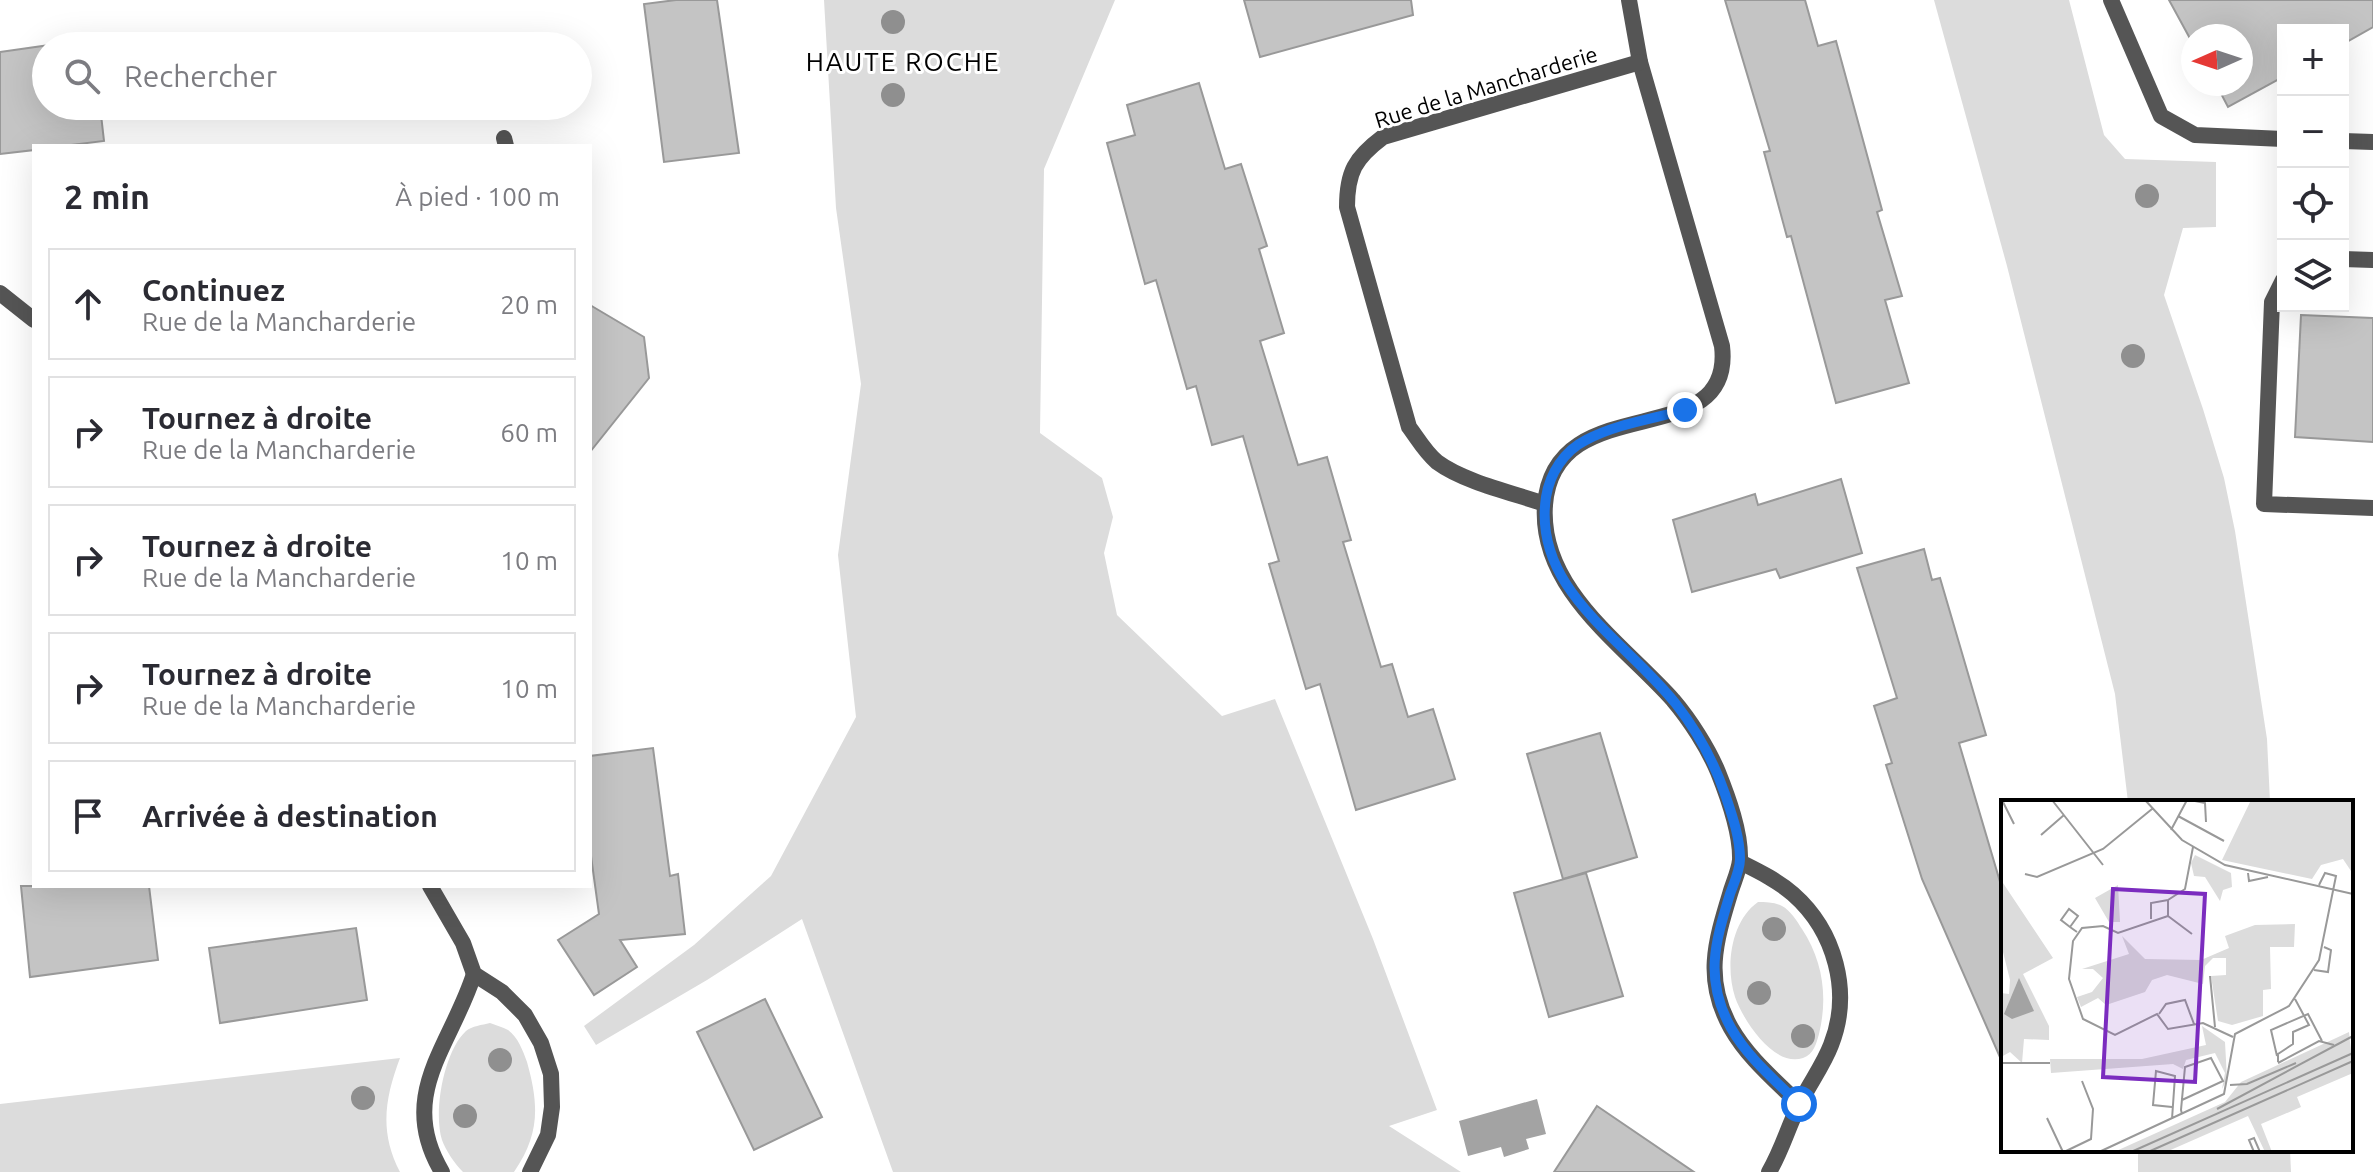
<!DOCTYPE html>
<html lang="fr">
<head>
<meta charset="utf-8">
<style>
	body { margin:0; font-family:Ubuntu,sans-serif; background:#f7f7f7; color:#2b2b33 }
	.controls { position:absolute; right:24px; top:24px; display:grid; overflow:hidden; border-radius:0px; box-shadow:0 8px 32px #0002 }
	.controls button { width:72px; height:72px; display:grid; place-items:center; padding:0; border:0; border-bottom:2px solid #e1e1e2; background:#fff; color:#2b2b33; font:40px sans-serif }
	.compass { position:absolute; left:2181px; top:24px; width:72px; height:72px; border-radius:50%; background:#fff; box-shadow:0 8px 32px #0002; rotate:267deg }
	.stop { position:absolute; width:24px; height:24px; margin:-18px; border:6px solid #1a73e8; border-radius:50%; background:#fff }
	.stop.end { background:#1a73e8; border-color:#fff; box-shadow:0 2px 8px #0008 }
	.list { margin:0; padding:0; list-style:none }
	h2 { display:flex; justify-content:space-between; align-items:center; height:104px; margin:0; padding:0 32px; font-size:34px }
	h2 small { font-size:26px; font-weight:400; color:#7c7c81 }
	.list li { display:grid; grid-template-columns:52px 1fr auto; gap:24px; align-items:center; box-sizing:border-box; height:112px; margin:0 16px 16px; padding:0 16px; border:2px solid #e1e1e2; border-radius:0px }
	.list b { display:block; font-size:30px; white-space:nowrap }
	.list p { margin:0; font-size:26px; white-space:nowrap; color:#7c7c81 }
	.list em { font-size:26px; font-style:normal; color:#7c7c81 }
	.icon { flex:none; width:44px; height:44px; fill:none; stroke:currentColor; stroke-width:2; stroke-linecap:round; stroke-linejoin:round }
	.map { position:relative; flex:none; width:2373px; height:1172px; overflow:hidden }
	.search { position:absolute; background:#fff; box-shadow:0 8px 32px #0002; left:32px; top:32px; width:560px; height:88px; display:flex; align-items:center; gap:20px; box-sizing:border-box; padding:0 28px; border-radius:44px; color:#7c7c81; font-size:30px }
	.panel { position:absolute; background:#fff; box-shadow:0 8px 32px #0002; left:32px; top:144px; width:560px; height:744px; border-radius:0px }
	.map>svg:first-child { display:block }
	.green { fill:#dcdcdc }
	.water { fill:#a3a3a3 }
	.building { fill:#c4c4c4; stroke:#999; stroke-width:2 }
	.lines { fill:none; stroke-linecap:round; stroke-linejoin:round }
	.lane { stroke:#555; stroke-width:16 }
	.street { stroke:#555; stroke-width:16 }
	.tree { fill:#8f8f8f }
	.route { stroke:#1a73e8; stroke-width:10 }
	.labels { text-anchor:middle; stroke-width:6; stroke-linejoin:round; paint-order:stroke }
	.street-label { font-size:22px; fill:#000; stroke:#fff }
	.quarter-label { font-size:26px; letter-spacing:2px; fill:#000; stroke:#fff }
	.inset-road { fill:none; stroke:#999; stroke-width:2 }
	.view { fill:#7b2cbf; fill-opacity:0.15; stroke:#7b2cbf; stroke-width:4 }
	.inset-edge { fill:none; stroke:#000; stroke-width:4 }
</style>
</head>
<body>
<div class="map">
<svg width="2373" height="1172" viewBox="0 0 2373 1172">
	<rect width="100%" height="100%" fill="#fff"/>
	<g class="green">
		<polygon points="824,0 1115,0 1044,169 1040,433 1102,478 1113,517 1104,553 1117,615 1222,716 1275,699 1373,939 1437,1110 1389,1126 1461,1172 893,1172 802,919 707,980 596,1045 584,1026 694,945 771,876 856,717 838,555 861,384 836,208"/>
		<polygon points="1934,0 2069,0 2104,135 2125,159 2216,162 2216,227 2183,228 2164,295 2203,409 2224,478 2235,531 2267,739 2270,802 2128,802 2115,694 2007,266"/>
		<path d="M1758 902C1766 902 1774 902 1782 906 1790 910 1797 921 1802 929 1823 961 1828 997 1819 1034 1816 1044 1814 1054 1803 1058 1774 1068 1743 1020 1735 997 1725 966 1731 921 1758 902Z"/>
		<path d="M490 1023C495 1025 503 1027 508 1030 518 1037 523 1051 527 1062 539 1105 540 1134 514 1172H463C455 1164 446 1151 442 1140 433 1112 444 1051 466 1031 472 1026 482 1025 490 1023Z"/>
		<path d="M400 1058C385 1098 379 1132 400 1172H0V1104Z"/>
		<polygon points="2138,1150 2290,1150 2291,1172 2138,1172"/>
	</g>
	<polygon class="water" points="1537,1099 1546,1134 1526,1139 1529,1149 1504,1157 1501,1147 1468,1156 1459,1121"/>
	<g class="building">
		<polygon points="676,0 717,0 739,153 664,162 644,4"/>
		<polygon points="1244,0 1411,0 1413,15 1260,57"/>
		<polygon points="1725,0 1805,0 1818,46 1836,41 1882,210 1877,212 1902,296 1885,300 1909,383 1836,403 1791,236 1787,237 1764,152 1770,151"/>
		<polygon points="2169,0 2373,0 2373,27 2343,44 2343,30 2283,30 2283,77 2228,107 2216,84 2241,84 2241,36 2193,36 2193,44"/>
		<polygon points="92,39 92,46 46,46 46,106 100,106 104,141 63,146 34,146 34,150 0,154 0,52"/>
		<polygon points="1199,83 1225,169 1241,164 1267,246 1259,249 1284,333 1260,341 1298,465 1327,457 1351,540 1343,542 1381,667 1392,664 1408,717 1433,709 1455,779 1356,810 1320,684 1306,689 1269,564 1279,561 1243,436 1212,445 1196,386 1187,389 1156,280 1145,284 1107,143 1135,135 1127,105"/>
		<polygon points="590,305 644,337 649,378 590,452"/>
		<polygon points="2301,315 2373,318 2373,442 2295,437"/>
		<polygon points="1841,479 1862,553 1780,578 1776,569 1692,592 1673,520 1755,494 1758,505"/>
		<polygon points="1924,549 1932,580 1940,578 1986,735 1959,743 2003,892 2003,1064 1922,879 1886,765 1892,763 1874,706 1897,698 1857,568"/>
		<polygon points="1600,733 1637,857 1563,879 1527,754"/>
		<polygon points="653,748 670,876 678,874 685,934 620,940 637,967 594,995 558,940 599,914 590,849 590,756"/>
		<polygon points="1586,873 1623,996 1549,1017 1514,893"/>
		<polygon points="21,886 149,886 158,960 30,977"/>
		<polygon points="356,928 367,1000 220,1023 209,948"/>
		<polygon points="765,999 822,1117 754,1150 697,1032"/>
		<polygon points="1597,1106 1694,1172 1554,1172"/>
	</g>
	<g class="lines">
		<g class="lane">
			<polyline points="2111,0 2161,116 2195,135 2283,139"/>
			<polyline points="2343,141 2373,142"/>
			<polyline points="2343,259 2373,260"/>
			<polyline points="2283,280 2272,302 2264,504 2373,508"/>
		</g>
		<g class="street">
			<path d="M1629 0 1640 62 1722 346C1735 456 1554 385 1545 505 1539 589 1623 644 1673 700 1690 720 1708 748 1718 772 1728 797 1741 832 1740 860 1739 871 1733 883 1730 894 1715 943 1704 980 1731 1028 1748 1058 1775 1080 1799 1104"/>
			<polyline points="504,138 506,146"/>
			<polyline points="0,293 34,320"/>
			<path d="M1545 504C1513 493 1464 482 1437 462 1425 452 1418 439 1409 427L1347 207C1347 172 1355 158 1383 137L1640 62"/>
			<path d="M1740 862C1758 871 1777 880 1793 894 1835 931 1852 992 1831 1045 1823 1066 1809 1084 1799 1105 1788 1127 1782 1150 1769 1172"/>
			<polyline points="430,886 463,943 474,974 502,992 525,1015 541,1043 551,1074 552,1107 548,1135 530,1172"/>
			<path d="M442 1172C396 1095 451 1046 474 974"/>
		</g>
	</g>
	<g class="tree">
		<circle cx="893" cy="22" r="12"/>
		<circle cx="893" cy="95" r="12"/>
		<circle cx="2147" cy="196" r="12"/>
		<circle cx="2133" cy="356" r="12"/>
		<circle cx="1774" cy="929" r="12"/>
		<circle cx="1759" cy="993" r="12"/>
		<circle cx="1803" cy="1036" r="12"/>
		<circle cx="500" cy="1060" r="12"/>
		<circle cx="363" cy="1098" r="12"/>
		<circle cx="465" cy="1116" r="12"/>
	</g>
	<g class="lines">
		<path class="route" d="M1685 410C1652 419 1616 424 1586 440 1564 451 1550 473 1546 497 1532 590 1626 640 1676 704 1697 731 1714 762 1725 794 1732 815 1740 837 1740 859 1740 870 1734 883 1730 894 1715 943 1704 979 1731 1028 1748 1058 1775 1080 1799 1104"/>
	</g>
	<g class="labels">
		<g class="street-label">
			<text transform="translate(1486 87) rotate(-17)" y="8">Rue de la Mancharderie</text>
		</g>
		<g class="quarter-label">
			<text x="903" y="71">HAUTE ROCHE</text>
		</g>
	</g>
	<g transform="translate(2001 800)">
		<rect width="352" height="352" fill="#fff"/>
		<path d="M250 0H352V74L342 59 320 65 311 79 221 60ZM194 55 230 73 231 87 222 90 219 101 204 77 193 76 190 63ZM0 80 52 158 22 174 48 226V240L23 239 21 263 9 252 0 257V193L8 194 9 180 0 144ZM117 85 119 122H108L94 98ZM294 124 293 147H269L270 189 262 190V216L231 225 217 221 210 176 225 175V158H212L204 166 202 184 166 175 151 180 144 192 105 205 97 198 80 207 76 197 91 192 102 178 92 169H81L128 154 121 136 144 159 200 160 228 148 224 136 254 125ZM201 226 224 242 226 279 221 289 224 273 214 253 185 260 182 269 172 264 50 273 49 259H141L205 245ZM348 232 352 273 296 297 300 307 260 324 271 352H264L247 316 165 352H113L224 302 240 282Z" fill="#dcdcdc"/>
		<path d="M18 178 33 211 11 219 3 214Z" fill="#a3a3a3"/>
		<path class="inset-road" d="M1 0 13 24M51 0 102 65M144 0 181 40 224 65 352 94M189 0 204 3 205 22M177 16 223 41M170 30 186 0M40 35 63 15M192 47 184 89 167 100V116L117 133 102 126 81 128 72 141 68 179 82 219 114 235 156 214 167 229 202 223 232 237M247 73 248 81 267 77M24 74 36 77 102 49 151 9M167 116 191 134M150 119V103L167 100M69 127 77 116 68 109 60 120 69 127 76 132M313 170 327 172 330 150 323 147M209 176 214 227M158 214 165 204 184 200 193 224M276 256 270 230 307 214 321 241M277 262V254L292 244V232L308 225 294 199M0 263H49M277 263 318 241 333 245M229 285 246 284 295 263M216 309 352 236M181 314 180 310 184 267 210 258 222 281 181 300M46 318 62 352M171 319 174 276 155 271 152 305 171 307M63 352 90 339 92 309 81 281M98 352 223 294 234 234 288 206 318 160 335 76 324 73 318 85M130 352 352 253M147 352 352 261M253 352 248 340 253 338 259 352"/>
		<path class="view" d="M112 89 204 94 194 282 102 277Z"/>
		<rect width="352" height="352" class="inset-edge"/>
	</g>
</svg>
<div class="controls">
<button>+</button>
<button>−</button>
<button><svg class="icon" aria-label="locate" viewBox="0 0 24 24"><circle cx="12" cy="12" r="6"/><path d="M12 2v4M12 18v4M2 12h4M18 12h4"/></svg></button>
<button><svg class="icon" aria-label="layers" viewBox="0 0 24 24"><path d="M12 4l9 5-9 5-9-5zM3 14l9 5 9-5"/></svg></button>
</div>
<svg class="compass" viewBox="-18 -18 36 36"><path d="M0-13l5 13h-10z" fill="#e53935"/><path d="M0 13l5-13h-10z" fill="#7c7c81"/></svg>
<div class="stop" style="left:1799px;top:1104px"></div>
<div class="stop end" style="left:1685px;top:410px"></div>
<div class="search"><svg class="icon" aria-label="search" viewBox="0 0 24 24"><circle cx="10" cy="10" r="6"/><path d="M15 15l6 6"/></svg>Rechercher</div>
<section class="panel">
<h2>2 min<small>À pied · 100 m</small></h2>
<ul class="list">
<li><svg class="icon" aria-label="ahead" viewBox="0 0 24 24"><path d="M12 20V5M6 11l6-6 6 6"/></svg><div><b>Continuez</b><p>Rue de la Mancharderie</p></div><em>20 m</em></li>
<li><svg class="icon" aria-label="right" viewBox="0 0 24 24"><path d="M7 20v-9h11M14 6l5 5-5 5"/></svg><div><b>Tournez à droite</b><p>Rue de la Mancharderie</p></div><em>60 m</em></li>
<li><svg class="icon" aria-label="right" viewBox="0 0 24 24"><path d="M7 20v-9h11M14 6l5 5-5 5"/></svg><div><b>Tournez à droite</b><p>Rue de la Mancharderie</p></div><em>10 m</em></li>
<li><svg class="icon" aria-label="right" viewBox="0 0 24 24"><path d="M7 20v-9h11M14 6l5 5-5 5"/></svg><div><b>Tournez à droite</b><p>Rue de la Mancharderie</p></div><em>10 m</em></li>
<li><svg class="icon" aria-label="arrive" viewBox="0 0 24 24"><path d="M6 21V4h12l-3 4 3 4H6"/></svg><div><b>Arrivée à destination</b></div></li>
</ul>
</section>
</div>
</body>
</html>
